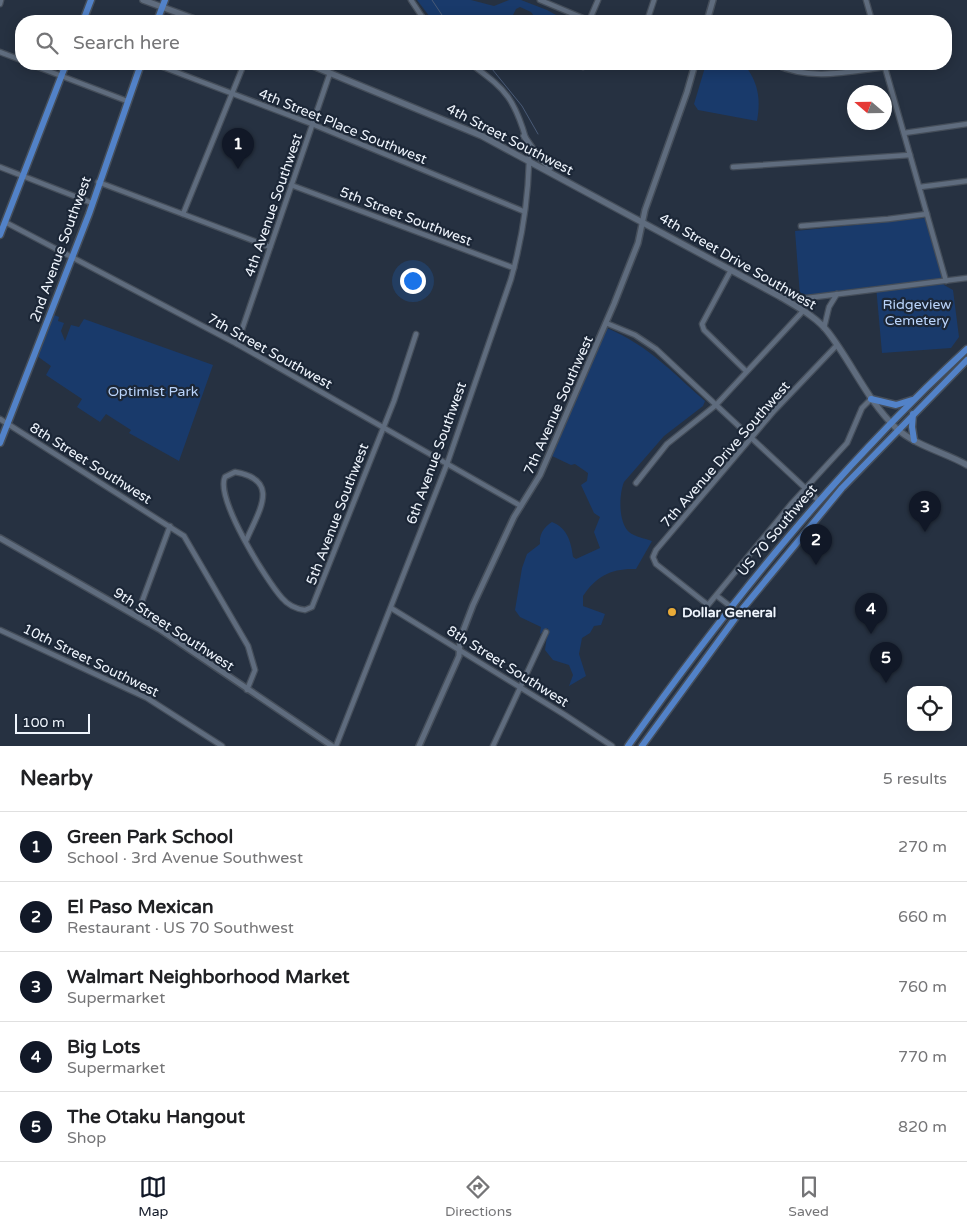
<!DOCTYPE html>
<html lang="en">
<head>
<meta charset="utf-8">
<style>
	body { margin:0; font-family:"Varela Round",sans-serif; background:#f6f6f6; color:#202124 }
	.controls { position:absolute; right:15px; bottom:15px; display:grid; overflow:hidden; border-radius:10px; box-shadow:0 2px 12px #0003 }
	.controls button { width:45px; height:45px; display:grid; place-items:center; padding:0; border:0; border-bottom:1px solid #e0e0e0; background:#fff; color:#202124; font:25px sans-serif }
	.compass { position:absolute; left:847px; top:85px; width:45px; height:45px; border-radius:50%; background:#fff; box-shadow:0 2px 12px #0003; rotate:290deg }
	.scale { position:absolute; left:15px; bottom:12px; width:75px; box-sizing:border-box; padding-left:5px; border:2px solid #eff5fd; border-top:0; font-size:14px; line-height:18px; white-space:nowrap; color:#eff5fd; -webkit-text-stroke:4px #1c2737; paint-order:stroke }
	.you { position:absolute; left:412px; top:280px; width:18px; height:18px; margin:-12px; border:4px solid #fff; border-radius:50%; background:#1a73e8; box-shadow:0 0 0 8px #1a73e833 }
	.badge { display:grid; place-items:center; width:32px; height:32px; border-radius:50%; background:#111827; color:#fff; font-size:16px; font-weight:700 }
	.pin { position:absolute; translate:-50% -41px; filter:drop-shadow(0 1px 2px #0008) }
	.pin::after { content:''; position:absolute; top:26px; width:18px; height:15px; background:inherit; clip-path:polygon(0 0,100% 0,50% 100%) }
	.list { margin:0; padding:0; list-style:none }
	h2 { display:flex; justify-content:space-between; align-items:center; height:65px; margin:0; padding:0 20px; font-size:21px }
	h2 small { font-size:16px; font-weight:400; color:#757577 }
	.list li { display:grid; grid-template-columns:32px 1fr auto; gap:15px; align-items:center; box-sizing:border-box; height:70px; padding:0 20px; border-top:1px solid #e0e0e0 }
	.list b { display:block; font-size:19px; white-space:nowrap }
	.list p { margin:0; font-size:16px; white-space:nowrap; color:#757577 }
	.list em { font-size:16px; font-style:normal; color:#757577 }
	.icon { flex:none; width:28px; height:28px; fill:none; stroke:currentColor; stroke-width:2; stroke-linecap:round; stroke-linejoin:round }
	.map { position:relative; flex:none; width:967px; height:746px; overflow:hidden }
	.search { position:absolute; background:#fff; box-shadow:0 2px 12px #0003; left:15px; right:15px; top:15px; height:55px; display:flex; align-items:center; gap:12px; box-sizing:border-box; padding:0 18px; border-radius:20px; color:#757577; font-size:19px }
	.sheet { height:415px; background:#fff }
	nav { display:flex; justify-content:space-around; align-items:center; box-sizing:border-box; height:70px; border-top:1px solid #e0e0e0; background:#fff; font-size:14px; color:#757577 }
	nav a { display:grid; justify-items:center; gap:2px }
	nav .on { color:#111827 }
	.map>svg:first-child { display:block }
	.green { fill:#193a6b }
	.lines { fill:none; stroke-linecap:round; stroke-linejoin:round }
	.stream { stroke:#495a76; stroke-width:1 }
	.minor-casing { stroke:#454e5a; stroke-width:7 }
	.tertiary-casing { stroke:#454e5a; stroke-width:8 }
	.secondary-casing { stroke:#454e5a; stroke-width:8 }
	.primary-casing { stroke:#454e5a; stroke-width:9 }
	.minor { stroke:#5f6c7e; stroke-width:4.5 }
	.tertiary { stroke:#5f6c7e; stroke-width:5 }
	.secondary { stroke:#5f6c7e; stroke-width:5.5 }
	.primary { stroke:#5282c8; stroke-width:6 }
	.poi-dot { fill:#e9ab38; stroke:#1c2737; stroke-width:2 }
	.labels { text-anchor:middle; stroke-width:4.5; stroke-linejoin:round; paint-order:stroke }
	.street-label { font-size:14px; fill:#eff5fd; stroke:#1c2737 }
	.park-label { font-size:14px; fill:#bad4fb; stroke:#1c2737 }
	.poi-label { font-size:14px; font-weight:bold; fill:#eff5fd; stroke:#1c2737; text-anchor:start }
</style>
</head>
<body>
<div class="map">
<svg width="967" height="746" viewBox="0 0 967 746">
	<rect width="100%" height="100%" fill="#263141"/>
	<g class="green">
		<polygon points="417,0 471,0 494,6 509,0 521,0 547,10 567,21 538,21 531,12 520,7 516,9 510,21 478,19 433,21"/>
		<path d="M706 64H744C758 82 761 98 757 121L698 110 694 104Z"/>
		<polygon points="925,218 944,285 953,290 959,337 951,348 882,353 876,286 800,296 795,231"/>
		<polygon points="54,315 59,317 58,321 64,323 61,331 65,341 71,325 79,327 84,319 213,365 179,461 129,433 131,430 106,414 100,422 77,407 82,399 46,375 51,366 37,356"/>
		<path d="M607 328C652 348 669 370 705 401L703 406 664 436 624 482C619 494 618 522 629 532 635 537 644 538 652 541L636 569C612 568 596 576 583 596V606L605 614 601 625 594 626 590 633 582 638 579 654 586 676 569 686 573 675 569 665 553 660 545 650 548 628 540 634 541 627 520 617 515 610 522 568 527 554 540 544C539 534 544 527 552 522 567 528 571 541 573 557L576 559 600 548 594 532 600 517 594 513 581 485 587 481 588 473 575 464 571 465 552 456Z"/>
	</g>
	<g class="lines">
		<g class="stream">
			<polyline points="432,0 446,21"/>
			<polyline points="488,64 522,106 538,134"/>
		</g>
		<g class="minor-casing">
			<g id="minor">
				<polyline points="411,0 425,21"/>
				<polyline points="540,0 590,21"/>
				<polyline points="866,0 872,21"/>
				<polyline points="0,4 1,0"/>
				<polyline points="589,21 598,0"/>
				<polyline points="647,21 654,0"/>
				<polyline points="0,52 21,60"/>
				<polyline points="30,64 127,101"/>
				<polyline points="155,64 312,124 523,211"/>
				<polyline points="582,64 583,67"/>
				<polyline points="683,64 694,68"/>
				<path d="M774 64C810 81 847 72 885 67"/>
				<polyline points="884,64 946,281"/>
				<polyline points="904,133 967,124"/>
				<polyline points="0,167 92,203"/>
				<polyline points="733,167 910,155"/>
				<polyline points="98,182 270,247"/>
				<polyline points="291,185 514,268"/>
				<polyline points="920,187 967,181"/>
				<polyline points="183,214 244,64"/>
				<polyline points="5,222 237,344 521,506"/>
				<polyline points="801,226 888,219 927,214"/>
				<polyline points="731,270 702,324 704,330 746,371"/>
				<polyline points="783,297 807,298 967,278"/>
				<polyline points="606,323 635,335 656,349 818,500"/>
				<polyline points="824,328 829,307 837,294"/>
				<polyline points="237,344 330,73"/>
				<polyline points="837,345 774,411 656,550 653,557 656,564 708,605 792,503 847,443 862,408 871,399"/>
				<polyline points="0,419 184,536 248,646 255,670 247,690"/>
				<polyline points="636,483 667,444 716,405 803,311"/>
				<path d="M246 541C258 512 282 480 235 472L225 477C215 498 266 580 282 598 288 605 296 609 305 610L312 607 394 401 416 334"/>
				<polyline points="717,596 739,613"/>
				<polyline points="391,608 565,715 612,746"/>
				<polyline points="137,615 170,526"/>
				<polyline points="0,630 147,698 222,746"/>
				<path d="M336 746 447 464 511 279C521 243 528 199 529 162 530 144 518 111 508 97 498 83 484 74 471 64"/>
				<polyline points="493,746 546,632"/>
			</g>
		</g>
		<g class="tertiary-casing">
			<g id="tertiary">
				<polyline points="707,21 713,0"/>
				<polyline points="0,538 159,629 332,746"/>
				<polyline points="419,746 459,656 460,639 473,605 514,517 540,475 614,304 638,243 645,210 687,92 695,64"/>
			</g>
		</g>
		<g class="secondary-casing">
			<g id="secondary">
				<polyline points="143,0 200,21"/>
				<path d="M308 64 482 136 779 296C795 306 816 316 828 332 852 363 867 400 896 428 916 446 944 452 967 465"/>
				<polyline points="524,136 537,155 550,168"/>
			</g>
		</g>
		<g class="primary-casing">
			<g id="primary">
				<polyline points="83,21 91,0"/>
				<polyline points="157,21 165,0"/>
				<polyline points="0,235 66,64"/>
				<polyline points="871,399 896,405 912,400"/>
				<polyline points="913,414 912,427 914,440"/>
				<polyline points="0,443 89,214 141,64"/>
				<path d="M628 746C730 602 837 469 967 349"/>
				<polyline points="642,746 739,613 842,488 967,360"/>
			</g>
		</g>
		<use href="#minor" class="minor"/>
		<use href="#tertiary" class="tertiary"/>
		<use href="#secondary" class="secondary"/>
		<use href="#primary" class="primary"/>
	</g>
	<circle class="poi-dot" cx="672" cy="612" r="5"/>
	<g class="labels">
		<g class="street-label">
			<text transform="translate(343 126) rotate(22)" y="5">4th Street Place Southwest</text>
			<text transform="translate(510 139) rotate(27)" y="5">4th Street Southwest</text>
			<text transform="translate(273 205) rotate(-71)" y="5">4th Avenue Southwest</text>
			<text transform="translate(406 216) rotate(21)" y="5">5th Street Southwest</text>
			<text transform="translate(60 249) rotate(-70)" y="5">2nd Avenue Southwest</text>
			<text transform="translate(738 261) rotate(30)" y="5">4th Street Drive Southwest</text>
			<text transform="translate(270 351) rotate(29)" y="5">7th Street Southwest</text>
			<text transform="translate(558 405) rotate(-66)" y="5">7th Avenue Southwest</text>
			<text transform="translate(436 453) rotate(-70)" y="5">6th Avenue Southwest</text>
			<text transform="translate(725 454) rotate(-49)" y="5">7th Avenue Drive Southwest</text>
			<text transform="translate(91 463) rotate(32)" y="5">8th Street Southwest</text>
			<text transform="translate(337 514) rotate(-69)" y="5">5th Avenue Southwest</text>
			<text transform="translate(777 530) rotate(-50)" y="5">US 70 Southwest</text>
			<text transform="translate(174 629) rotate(33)" y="5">9th Street Southwest</text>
			<text transform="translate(91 660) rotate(26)" y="5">10th Street Southwest</text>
			<text transform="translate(508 666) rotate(32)" y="5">8th Street Southwest</text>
		</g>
		<g class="park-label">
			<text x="917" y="309">Ridgeview<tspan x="917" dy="16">Cemetery</tspan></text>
			<text x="153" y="396">Optimist Park</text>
		</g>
		<g class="poi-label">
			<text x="682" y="617">Dollar General</text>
		</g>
	</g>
</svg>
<div class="controls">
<button><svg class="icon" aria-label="locate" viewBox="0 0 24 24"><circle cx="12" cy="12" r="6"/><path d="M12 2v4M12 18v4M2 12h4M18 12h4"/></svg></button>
</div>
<svg class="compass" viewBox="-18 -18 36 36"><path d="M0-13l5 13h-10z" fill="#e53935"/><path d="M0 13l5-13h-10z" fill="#757577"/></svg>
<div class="scale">100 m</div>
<div class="you"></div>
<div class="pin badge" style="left:238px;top:169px">1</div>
<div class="pin badge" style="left:816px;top:565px">2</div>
<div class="pin badge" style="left:925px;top:532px">3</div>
<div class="pin badge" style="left:871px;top:634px">4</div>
<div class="pin badge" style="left:886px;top:683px">5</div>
<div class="search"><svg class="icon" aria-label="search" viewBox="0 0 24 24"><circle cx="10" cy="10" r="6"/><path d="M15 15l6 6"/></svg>Search here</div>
</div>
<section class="sheet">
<h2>Nearby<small>5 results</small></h2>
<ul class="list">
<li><span class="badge">1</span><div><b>Green Park School</b><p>School · 3rd Avenue Southwest</p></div><em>270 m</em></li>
<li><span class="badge">2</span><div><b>El Paso Mexican</b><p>Restaurant · US 70 Southwest</p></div><em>660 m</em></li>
<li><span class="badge">3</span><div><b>Walmart Neighborhood Market</b><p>Supermarket</p></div><em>760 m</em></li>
<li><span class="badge">4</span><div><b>Big Lots</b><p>Supermarket</p></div><em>770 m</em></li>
<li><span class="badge">5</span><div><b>The Otaku Hangout</b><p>Shop</p></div><em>820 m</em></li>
</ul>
</section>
<nav>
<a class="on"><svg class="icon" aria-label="map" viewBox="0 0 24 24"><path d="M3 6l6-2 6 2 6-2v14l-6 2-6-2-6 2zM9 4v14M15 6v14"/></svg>Map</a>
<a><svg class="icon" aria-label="directions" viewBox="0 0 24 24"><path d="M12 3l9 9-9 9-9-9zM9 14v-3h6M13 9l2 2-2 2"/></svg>Directions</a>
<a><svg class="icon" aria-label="saved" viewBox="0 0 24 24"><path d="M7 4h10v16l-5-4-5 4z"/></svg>Saved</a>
</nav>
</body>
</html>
